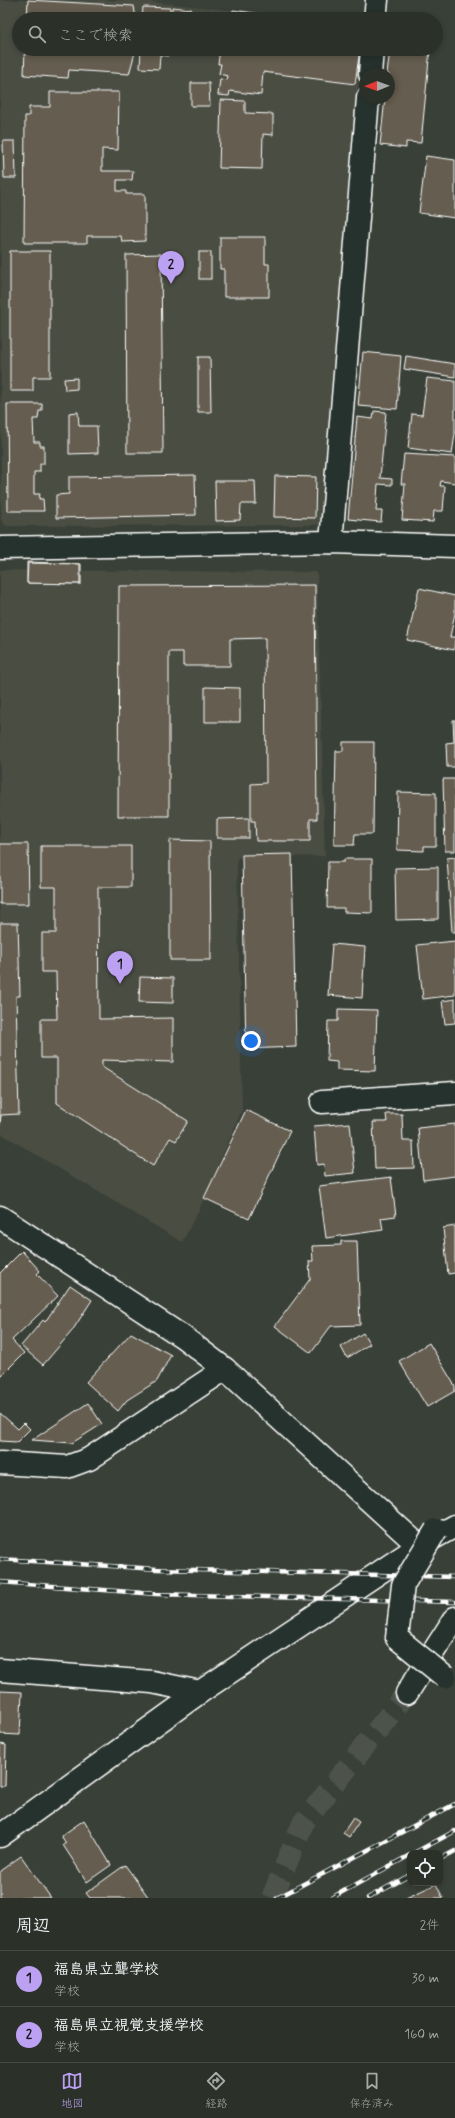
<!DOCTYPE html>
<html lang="ja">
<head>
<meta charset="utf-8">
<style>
	body { margin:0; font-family:Mynerve,"Klee One",sans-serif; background:#373c35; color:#f1f3f6 }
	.controls { position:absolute; right:12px; bottom:12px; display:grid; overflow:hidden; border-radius:8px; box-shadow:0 2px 6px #0003 }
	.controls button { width:36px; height:36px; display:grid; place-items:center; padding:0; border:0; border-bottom:1px solid #474b46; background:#2b3029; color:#f1f3f6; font:20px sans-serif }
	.compass { position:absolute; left:359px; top:68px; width:36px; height:36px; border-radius:50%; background:#2b3029; box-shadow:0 2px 6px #0003; rotate:269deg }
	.you { position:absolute; left:251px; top:1041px; width:14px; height:14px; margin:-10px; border:3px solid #fff; border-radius:50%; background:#1a73e8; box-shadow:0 0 0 6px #1a73e833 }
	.badge { display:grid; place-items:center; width:26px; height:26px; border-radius:50%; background:#bca0f2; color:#111; font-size:13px; font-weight:700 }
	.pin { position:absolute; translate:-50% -33px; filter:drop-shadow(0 1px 2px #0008) }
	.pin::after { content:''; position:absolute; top:21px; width:14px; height:12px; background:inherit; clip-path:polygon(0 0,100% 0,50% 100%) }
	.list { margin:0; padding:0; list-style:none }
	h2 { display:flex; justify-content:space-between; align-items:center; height:52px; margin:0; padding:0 16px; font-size:17px }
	h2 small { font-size:13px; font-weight:400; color:#a6a9a8 }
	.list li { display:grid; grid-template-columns:26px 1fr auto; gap:12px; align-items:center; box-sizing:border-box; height:56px; padding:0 16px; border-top:1px solid #474b46 }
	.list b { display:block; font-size:15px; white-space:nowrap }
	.list p { margin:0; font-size:13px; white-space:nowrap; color:#a6a9a8 }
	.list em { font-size:13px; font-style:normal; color:#a6a9a8 }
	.icon { flex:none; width:22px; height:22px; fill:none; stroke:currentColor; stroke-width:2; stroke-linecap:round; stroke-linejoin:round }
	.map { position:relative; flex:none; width:455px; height:1898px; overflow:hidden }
	.search { position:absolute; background:#2b3029; box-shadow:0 2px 6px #0003; left:12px; right:12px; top:12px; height:44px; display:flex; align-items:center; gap:10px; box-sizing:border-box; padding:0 14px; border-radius:22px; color:#a6a9a8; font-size:15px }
	.sheet { height:164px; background:#2b3029 }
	nav { display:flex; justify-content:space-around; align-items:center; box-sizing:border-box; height:56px; border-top:1px solid #474b46; background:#2b3029; font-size:11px; color:#a6a9a8 }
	nav a { display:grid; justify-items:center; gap:2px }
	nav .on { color:#bca0f2 }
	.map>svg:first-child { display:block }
	.built { fill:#4a4d42 }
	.building { fill:#655d4f; stroke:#fff }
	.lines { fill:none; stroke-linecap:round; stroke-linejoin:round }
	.major-tunnel { stroke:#4d534b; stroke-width:22; stroke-dasharray:22 11; stroke-linecap:butt }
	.minor-casing { stroke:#fff; stroke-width:25 }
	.major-casing { stroke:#fff; stroke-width:25 }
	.minor { stroke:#26332d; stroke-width:22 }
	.major { stroke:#26332d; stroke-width:22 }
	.rail-casing { stroke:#fff; stroke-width:4.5 }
	.rail { stroke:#26332d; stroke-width:3; stroke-dasharray:9; stroke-linecap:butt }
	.minor-bridge-casing { stroke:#fff; stroke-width:25; stroke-linecap:butt }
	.minor-bridge { stroke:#26332d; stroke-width:22 }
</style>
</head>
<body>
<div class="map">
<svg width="455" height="1898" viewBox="0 0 455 1898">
	<rect width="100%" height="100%" fill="#394037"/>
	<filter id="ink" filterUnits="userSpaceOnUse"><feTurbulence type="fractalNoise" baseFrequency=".025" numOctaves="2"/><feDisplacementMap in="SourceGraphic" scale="8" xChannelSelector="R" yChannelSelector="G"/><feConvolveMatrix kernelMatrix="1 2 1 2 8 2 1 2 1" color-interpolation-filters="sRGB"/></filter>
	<g filter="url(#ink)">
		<g class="built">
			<polygon points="0,0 132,0 317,19 19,19 19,49 362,49 321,525 6,526 1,520"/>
			<polygon points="0,570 317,572 325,856 237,858 242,1110 199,1210 182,1242 0,1133"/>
		</g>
		<g class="building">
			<polygon points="28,0 134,6 136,19 27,19"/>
			<polygon points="143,7 170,8 170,19 142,19"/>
			<polygon points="172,7 191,9 190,19 172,19"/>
			<polygon points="233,10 262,14 261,19 224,19 224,17 231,18"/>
			<polygon points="25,49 136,49 129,74 69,70 68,78 24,75"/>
			<polygon points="141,49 168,49 168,56 160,55 159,69 140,68"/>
			<polygon points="220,49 360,49 355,84 263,72 261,95 230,91 229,96 218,95 220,79 227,80 228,76 219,74 221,64 218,64"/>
			<polygon points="390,49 430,49 421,143 406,142 406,148 380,145 385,98 389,98 389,74 387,74"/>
			<polygon points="191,83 209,83 210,106 191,106"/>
			<polygon points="50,92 119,92 118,150 102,149 102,171 133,171 132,180 117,180 117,191 126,191 126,194 145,194 145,241 122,242 121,236 87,236 87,243 24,243 25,116 29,116 29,107 50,107"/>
			<polygon points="221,100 245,101 245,113 273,114 273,135 263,134 262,169 219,168"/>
			<polygon points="3,141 15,141 16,178 4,178"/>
			<polygon points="426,156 455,160 455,218 419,213"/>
			<polygon points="220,237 265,237 265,264 269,264 269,297 224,297 224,269 220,269"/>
			<polygon points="10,251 50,251 50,377 33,377 33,391 10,391"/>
			<rect x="199" y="252" width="12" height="27"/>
			<polygon points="161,254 163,453 127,453 126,255"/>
			<polygon points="363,352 401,356 397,409 358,406"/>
			<polygon points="406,356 455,364 455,377 404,369"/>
			<polygon points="198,357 210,357 211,412 198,412"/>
			<polygon points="77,378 77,389 65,390 64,379"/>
			<polygon points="427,378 455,381 455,434 452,454 408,448 412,414 422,415"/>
			<polygon points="7,404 42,404 42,411 39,411 38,419 33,419 34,442 40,442 40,446 44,446 44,464 40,464 40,472 34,472 34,494 40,494 39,499 43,499 44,511 8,511"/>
			<polygon points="374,411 386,412 380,478 392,479 392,485 378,484 376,511 382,511 381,522 348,519 357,417 373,419"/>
			<polygon points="78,412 79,426 97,426 98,453 69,454 69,413"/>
			<polygon points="404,454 455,457 455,483 441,481 440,486 445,486 443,511 434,511 433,522 402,520 405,484 401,484"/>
			<polygon points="195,475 196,515 56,518 56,495 69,494 69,477"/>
			<polygon points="275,476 316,477 315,518 274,517"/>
			<polygon points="215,481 255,481 256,504 241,504 240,520 216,521"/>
			<polygon points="27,562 81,564 81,584 27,583"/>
			<polygon points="28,563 80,564 80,584 27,583"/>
			<polygon points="315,585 317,819 310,819 310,841 256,841 255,821 251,821 251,784 266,783 265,638 230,639 230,666 183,666 183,652 169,652 169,816 118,816 119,586"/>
			<polygon points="419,588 455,596 455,613 450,637 455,637 454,650 407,640"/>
			<polygon points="205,687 240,688 240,722 205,722"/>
			<polygon points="453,720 455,720 455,767 447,767 446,743 454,742"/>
			<polygon points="343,742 374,742 373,834 355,834 354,845 334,845 336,751 343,751"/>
			<polygon points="443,779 455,779 455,851 445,851"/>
			<polygon points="398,792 436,793 436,846 424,846 424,851 397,850"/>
			<polygon points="249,818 249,838 217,838 217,819"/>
			<polygon points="170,840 210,841 211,960 170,960"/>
			<polygon points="0,844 28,844 29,904 0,904"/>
			<polygon points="41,846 131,846 131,887 98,887 99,1019 173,1018 173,1062 102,1060 102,1067 188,1121 176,1141 170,1138 153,1166 57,1103 57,1058 41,1058 41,1019 57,1019 56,972 42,972 42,933 56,933 56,887 41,887"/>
			<polygon points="292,854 296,1047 246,1049 242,855"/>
			<polygon points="455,857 455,932 452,932 447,858"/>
			<polygon points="344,859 372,859 372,913 344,912 344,908 327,908 328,862 344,862"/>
			<polygon points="438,867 438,919 396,920 395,868"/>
			<polygon points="0,923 18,923 20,996 16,996 19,1114 1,1115 0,1125"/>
			<polygon points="455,941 455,995 423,999 417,945"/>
			<polygon points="332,944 365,947 362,998 328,995"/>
			<polygon points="140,977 173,978 173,1003 139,1002"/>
			<polygon points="455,999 455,1023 445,1024 442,1001"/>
			<polygon points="338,1009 377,1010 375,1071 337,1070 337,1062 327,1061 328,1021 338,1021"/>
			<polygon points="246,1110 290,1131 249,1219 204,1198"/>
			<polygon points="386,1114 402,1114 403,1141 413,1141 414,1168 375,1169 373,1122 387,1122"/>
			<polygon points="350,1123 355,1173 325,1176 324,1164 317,1165 314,1126"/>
			<polygon points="455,1124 455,1176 423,1180 418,1128"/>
			<polygon points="391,1177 396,1216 381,1218 383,1230 326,1238 319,1186"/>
			<polygon points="455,1226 455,1273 448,1274 443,1228"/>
			<polygon points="341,1241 357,1241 360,1325 331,1326 311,1353 275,1326 310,1279 309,1261 313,1261 312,1246 341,1245"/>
			<polygon points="22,1251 40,1271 37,1274 58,1296 12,1340 24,1353 0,1377 0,1273"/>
			<polygon points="70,1285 92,1300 72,1331 43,1365 21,1346 43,1320 45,1322"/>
			<polygon points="131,1333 171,1355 157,1381 127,1400 118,1411 86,1382"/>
			<polygon points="363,1333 370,1344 347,1358 341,1347"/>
			<polygon points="429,1343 455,1386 455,1391 427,1407 399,1361"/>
			<polygon points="88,1403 102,1424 72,1443 32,1440"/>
			<polygon points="0,1413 18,1429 24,1423 30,1429 17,1442 0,1441"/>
			<polygon points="0,1691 22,1692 20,1735 0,1734"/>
			<polygon points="0,1744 6,1745 5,1786 0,1786"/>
			<polygon points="353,1818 359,1822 349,1837 343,1833"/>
			<polygon points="84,1820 111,1865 87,1882 63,1845 66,1843 61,1836"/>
			<polygon points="21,1856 51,1898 0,1898 0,1871"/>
			<polygon points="125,1865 149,1898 90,1898 86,1893"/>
			<polygon points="436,1884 443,1898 406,1898"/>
		</g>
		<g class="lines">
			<polyline class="major-tunnel" points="272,1898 303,1823 407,1693"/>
			<g class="minor-casing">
				<g id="minor">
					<polyline points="375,19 377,0"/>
					<polyline points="370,74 372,49"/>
					<polyline points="331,542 368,98"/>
					<polyline points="0,548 331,542 455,546"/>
					<polyline points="322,1102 455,1093"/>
					<polyline points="0,1217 183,1337 225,1369 419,1546"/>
					<polyline points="0,1463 67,1467 89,1459 225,1369"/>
					<polyline points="0,1670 152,1682 200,1692"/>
					<polyline points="0,1836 200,1692 419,1546 455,1526"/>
				</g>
			</g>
			<g class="major-casing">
				<polyline id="major" points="407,1693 455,1618"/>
			</g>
			<use href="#minor" class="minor"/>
			<use href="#major" class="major"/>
			<g class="rail-casing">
				<g id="rail">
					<polyline points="0,1559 157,1569 455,1577"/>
					<polyline points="0,1582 156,1594 455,1602"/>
					<polyline points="414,1853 455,1831"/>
					<polyline points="440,1859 455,1851"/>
					<polyline points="277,1898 455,1804"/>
					<polyline points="331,1898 410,1855"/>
					<polyline points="368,1898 410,1875"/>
				</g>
			</g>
			<use href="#rail" class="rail"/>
			<g class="minor-bridge-casing">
				<polyline id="minor-bridge" points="436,1530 403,1585 397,1638 445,1677"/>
			</g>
			<use href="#minor-bridge" class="minor-bridge"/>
		</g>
	</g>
</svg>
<div class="controls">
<button><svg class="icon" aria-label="locate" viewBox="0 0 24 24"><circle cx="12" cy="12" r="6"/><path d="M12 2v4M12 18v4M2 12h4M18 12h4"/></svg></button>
</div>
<svg class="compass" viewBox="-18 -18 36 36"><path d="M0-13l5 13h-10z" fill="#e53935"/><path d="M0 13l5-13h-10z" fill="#a6a9a8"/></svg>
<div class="you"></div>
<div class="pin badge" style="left:120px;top:984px">1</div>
<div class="pin badge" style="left:171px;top:284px">2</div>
<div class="search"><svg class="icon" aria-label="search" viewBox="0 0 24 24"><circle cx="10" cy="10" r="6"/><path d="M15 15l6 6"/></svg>ここで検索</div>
</div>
<section class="sheet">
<h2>周辺<small>2件</small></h2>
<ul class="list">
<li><span class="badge">1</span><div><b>福島県立聾学校</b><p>学校</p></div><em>30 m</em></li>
<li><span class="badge">2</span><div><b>福島県立視覚支援学校</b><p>学校</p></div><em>160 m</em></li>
</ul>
</section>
<nav>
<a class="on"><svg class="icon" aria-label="map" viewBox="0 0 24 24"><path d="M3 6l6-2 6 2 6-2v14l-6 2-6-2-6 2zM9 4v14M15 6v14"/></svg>地図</a>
<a><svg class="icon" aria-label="directions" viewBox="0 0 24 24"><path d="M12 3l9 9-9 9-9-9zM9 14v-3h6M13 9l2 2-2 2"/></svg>経路</a>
<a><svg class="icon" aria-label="saved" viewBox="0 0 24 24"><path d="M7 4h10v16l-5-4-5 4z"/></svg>保存済み</a>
</nav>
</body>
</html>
